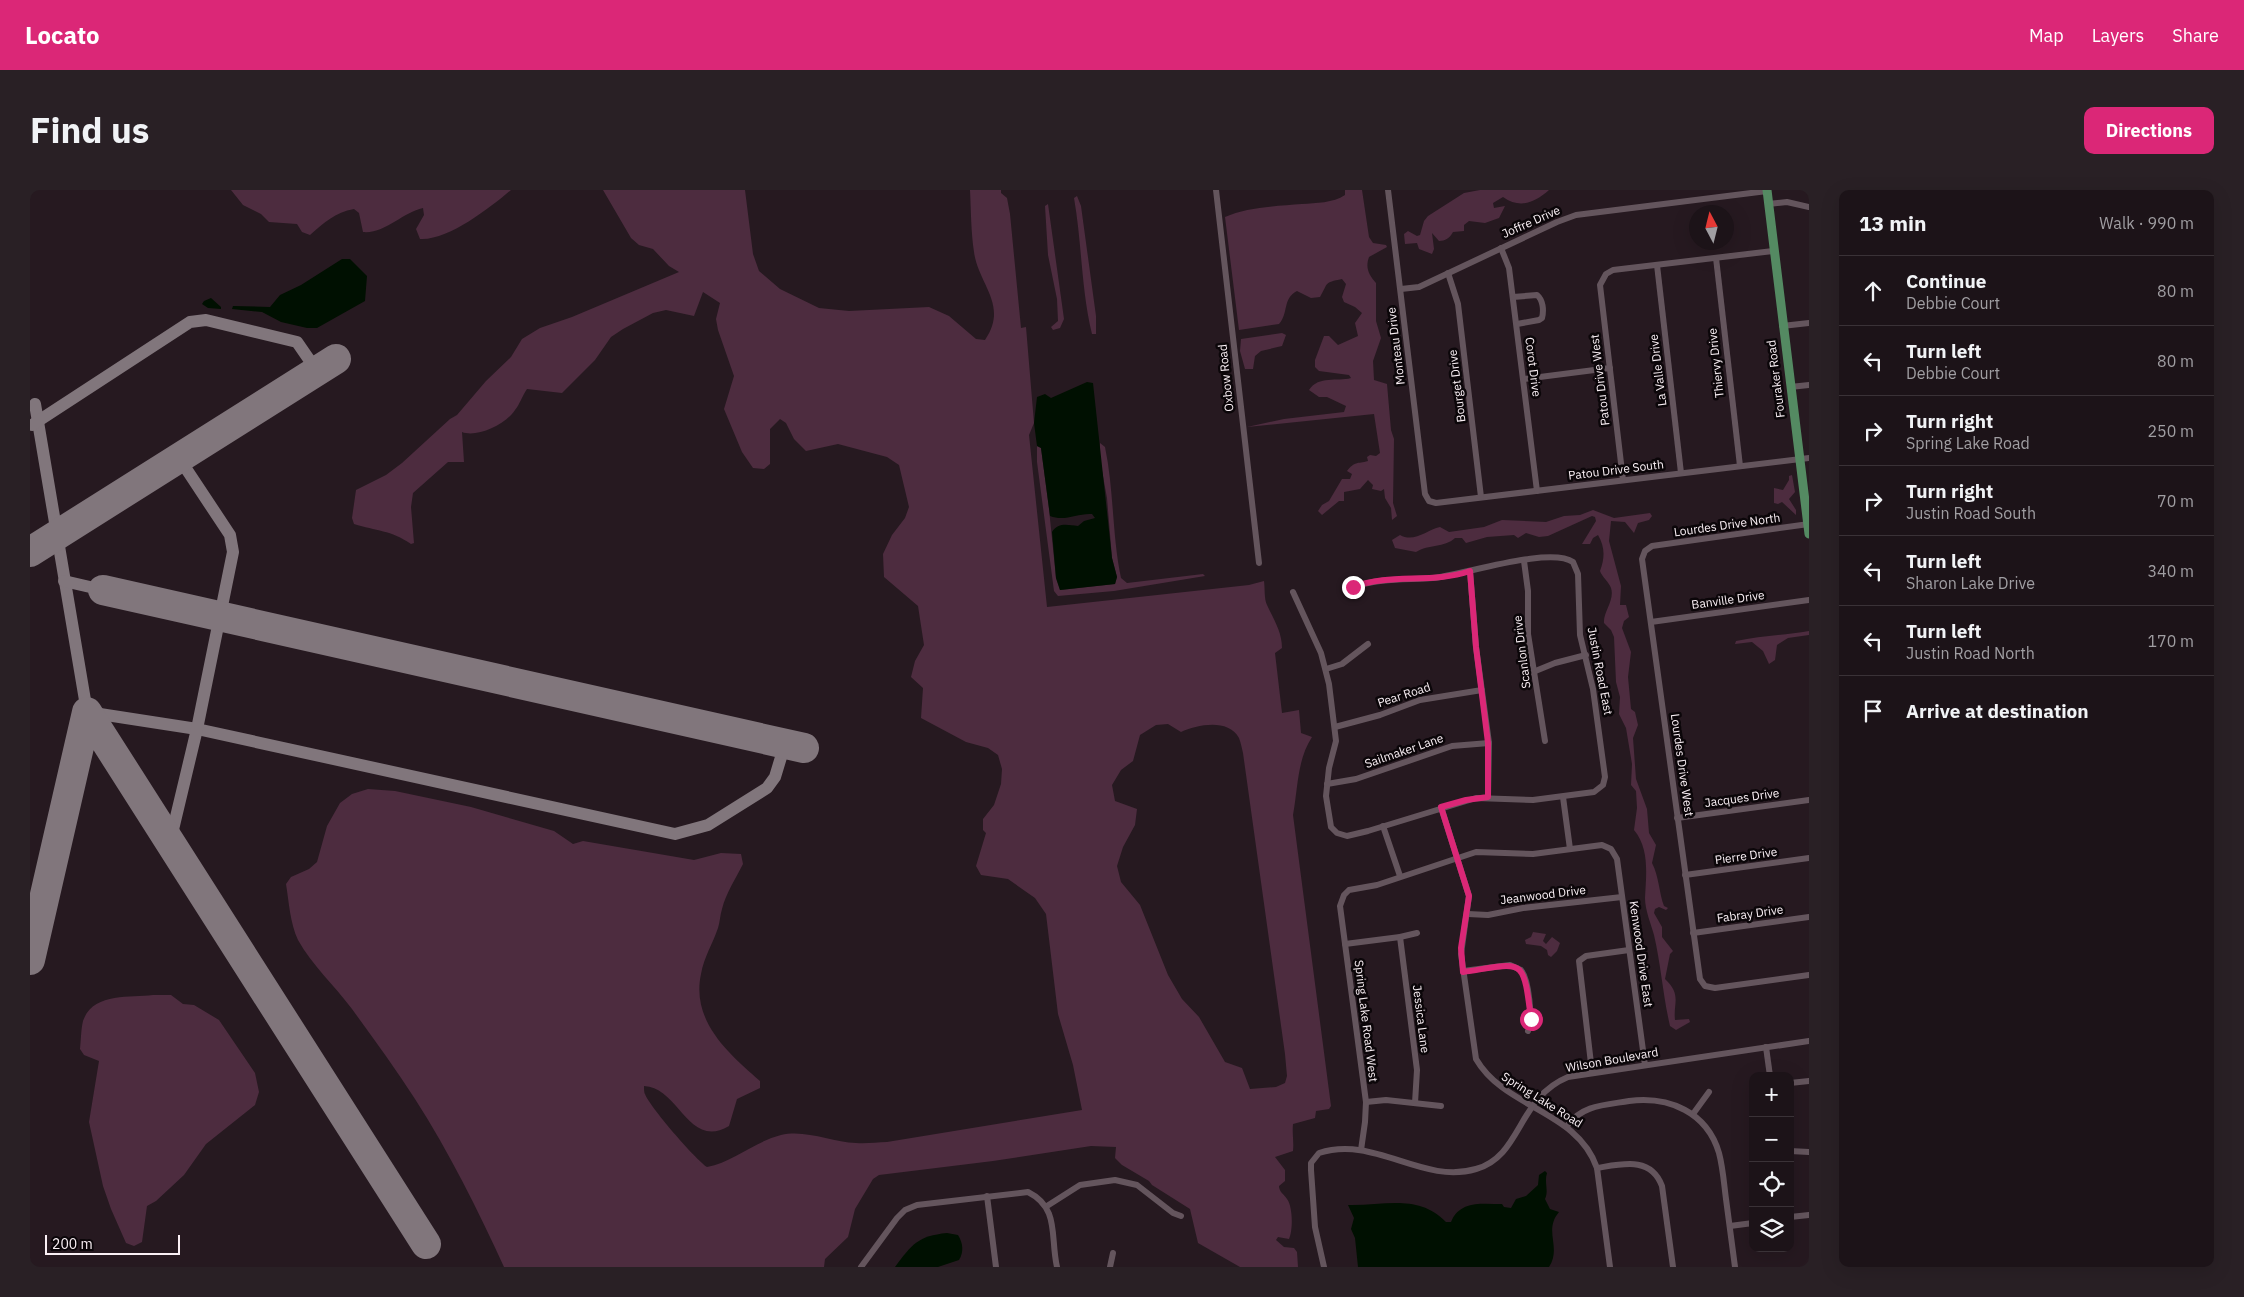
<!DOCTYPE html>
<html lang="en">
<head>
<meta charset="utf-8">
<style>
	body { margin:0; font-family:"IBM Plex Sans",sans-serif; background:#292025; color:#f1f3f6 }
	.controls { position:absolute; right:15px; bottom:15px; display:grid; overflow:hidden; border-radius:10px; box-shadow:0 5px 20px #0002 }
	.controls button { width:45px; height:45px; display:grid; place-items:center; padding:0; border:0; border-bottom:1px solid #3a3237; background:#1c1318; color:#f1f3f6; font:25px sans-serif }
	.compass { position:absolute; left:1659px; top:15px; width:45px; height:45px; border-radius:50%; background:#1c1318; box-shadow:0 5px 20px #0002; rotate:353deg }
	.scale { position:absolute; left:15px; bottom:12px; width:135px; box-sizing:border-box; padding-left:5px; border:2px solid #faf0f5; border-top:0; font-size:14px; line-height:18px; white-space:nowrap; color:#faf0f5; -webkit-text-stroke:4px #0b0609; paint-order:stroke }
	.stop { position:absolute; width:15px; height:15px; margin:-11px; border:4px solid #db2777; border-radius:50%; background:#fff }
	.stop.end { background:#db2777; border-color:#fff; box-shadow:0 1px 5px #0008 }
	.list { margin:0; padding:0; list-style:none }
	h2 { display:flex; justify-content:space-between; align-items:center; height:65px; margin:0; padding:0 20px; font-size:21px }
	h2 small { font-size:16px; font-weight:400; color:#a09ea2 }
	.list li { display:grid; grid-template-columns:32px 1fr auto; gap:15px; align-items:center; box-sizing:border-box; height:70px; padding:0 20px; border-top:1px solid #3a3237 }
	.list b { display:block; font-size:19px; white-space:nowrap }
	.list p { margin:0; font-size:16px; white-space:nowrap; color:#a09ea2 }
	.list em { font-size:16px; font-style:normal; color:#a09ea2 }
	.icon { flex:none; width:28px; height:28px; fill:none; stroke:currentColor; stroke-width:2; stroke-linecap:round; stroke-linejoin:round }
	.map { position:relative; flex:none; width:1779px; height:1077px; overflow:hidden; border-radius:10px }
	header { display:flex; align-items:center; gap:30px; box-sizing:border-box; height:70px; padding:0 25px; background:#db2777; color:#fff }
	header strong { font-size:24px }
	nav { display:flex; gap:28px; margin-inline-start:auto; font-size:18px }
	.intro { display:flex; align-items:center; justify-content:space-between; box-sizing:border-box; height:120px; padding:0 30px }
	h1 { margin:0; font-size:35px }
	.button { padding:12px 22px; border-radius:10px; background:#db2777; color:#fff; font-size:18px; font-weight:700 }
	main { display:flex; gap:30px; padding:0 30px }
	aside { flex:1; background:#1c1318; border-radius:10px; box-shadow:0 5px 20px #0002 }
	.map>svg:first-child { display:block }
	.green { fill:#4d2c3f; fill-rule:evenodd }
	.water { fill:#001001 }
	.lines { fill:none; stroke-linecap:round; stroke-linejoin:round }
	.taxiway { stroke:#81767c; stroke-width:12 }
	.runway { stroke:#81767c; stroke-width:30 }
	.minor { stroke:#64555d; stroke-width:6 }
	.major { stroke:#548a62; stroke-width:9 }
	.route { stroke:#db2777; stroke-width:6 }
	.labels { text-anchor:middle; stroke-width:5; stroke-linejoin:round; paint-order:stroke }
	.street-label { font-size:12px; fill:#faf0f5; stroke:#0b0609 }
</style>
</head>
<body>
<header>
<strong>Locato</strong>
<nav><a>Map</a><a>Layers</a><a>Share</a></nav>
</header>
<div class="intro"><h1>Find us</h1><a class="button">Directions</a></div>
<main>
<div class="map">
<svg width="1779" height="1077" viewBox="0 0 1779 1077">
	<rect width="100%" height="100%" fill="#261920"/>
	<g class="green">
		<path d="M201 0H481C461 17 418 51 390 49L386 39 394 25 393 18C373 22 355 44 333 42L329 23 324 19C305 22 294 33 280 45L272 42 267 34 239 32 231 24 213 15Z"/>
		<path d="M573 0H715L723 64 729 81 750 99 789 118 819 121 899 117 919 126 946 149 955 150C979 115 948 94 944 62 941 42 941 21 940 0H971V3L977 8 980 24 991 138 996 137 1004 233 999 245 1017 417 1219 395 1234 391C1235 398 1234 409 1237 415 1244 430 1252 442 1252 458L1245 463 1252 523 1269 520 1271 543 1282 547C1267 570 1268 598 1263 625L1301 916 1299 919 1286 921 1285 928 1263 934C1262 944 1264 951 1263 961L1245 967 1255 980V991L1249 996C1249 1002 1254 1004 1257 1009 1263 1017 1263 1040 1259 1049L1248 1047 1246 1050 1254 1057 1264 1058 1267 1062 1268 1077H1210L1168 1053 1160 1019 1122 995 1119 991 1092 975 1085 968 1086 957 1061 956 963 971 849 985 843 989 825 1019 818 1047 795 1069 794 1077H474C448 1020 419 962 385 909 365 878 343 848 322 819 304 795 282 775 268 750 260 733 259 712 256 694L261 687 279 679 287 672 297 636 310 613 322 604 338 599 365 601 441 617 524 641 543 654 553 651 664 670 691 663 711 664 713 674C706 688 696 703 692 719 690 725 690 732 688 738 683 753 674 767 671 784 661 831 698 863 730 891V898L707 909 699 936C658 960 649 897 614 896 614 897 614 903 615 904 619 916 666 970 677 977 703 972 724 952 751 945 775 939 802 952 826 953 837 954 847 952 857 952L1052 920 1043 875 1028 824 1016 724 1005 708 978 689 951 685 946 676 956 643 953 640V629L964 615 971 594 972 579 968 565 958 558 936 552 891 528 893 498 881 487 885 471 894 455 888 416 854 387 853 364 862 345 875 328 879 317 869 275 857 267 808 254 776 261 764 249 756 233 750 229 740 239V274L734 279 723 278 712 262 694 219 704 186 688 140 686 129 690 113 673 102 664 126 636 120 623 123 593 139 581 147 565 170 532 203 497 199C492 206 490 214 485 220 476 234 447 248 432 242L434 272H418L383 303 381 317 384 353 381 354C361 340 346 341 324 334L322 328 326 300 356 285 372 273 420 229 427 225 456 191 481 167 492 149 510 138 542 127 649 82 639 76 623 59 609 55 601 48ZM1138 534 1151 542C1167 535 1198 528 1209 548 1211 553 1212 559 1213 563L1255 864 1257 886 1255 893 1246 897 1220 899 1212 878 1195 872 1169 827 1152 809 1138 785 1110 715 1091 692 1087 676 1093 657 1105 635 1107 619 1085 611 1082 595 1091 580 1103 571 1110 545 1126 535Z"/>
		<path d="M1315 0H1332L1339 47 1343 53 1356 55 1357 57 1339 67C1335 78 1339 85 1346 93V131L1351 148 1343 171 1344 190 1357 194 1361 240 1364 249 1363 313 1367 326 1362 330 1361 318 1355 308 1354 299 1351 301 1342 299 1343 295 1338 290 1330 299 1314 302V311H1309L1292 325 1288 321 1292 315 1299 311 1312 289H1320L1322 284 1317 281C1325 271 1327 274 1338 271L1337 267 1340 265 1346 266 1350 263 1344 224 1217 237 1254 229 1314 222 1316 216 1297 207H1289L1279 200C1289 185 1307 192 1321 188L1319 185 1289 181 1285 177V170L1294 146H1299L1308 155 1328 146 1325 133 1332 123 1325 117 1314 112 1312 107 1316 94 1312 89C1293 93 1299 92 1290 107L1281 108 1267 101C1252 109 1259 123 1249 134L1209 140 1195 27C1217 17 1248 16 1272 14 1286 13 1303 13 1315 5Z"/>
		<path d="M1450 0H1519C1504 13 1490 19 1473 7L1463 13 1464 18 1475 16 1469 28 1455 33 1439 31 1434 35V41L1423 42C1420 48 1415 51 1409 51L1402 43 1404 59 1402 64 1389 59 1387 53 1375 54 1374 44 1378 41 1387 46 1390 45 1394 31 1398 26 1434 3Z"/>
		<path d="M1047 6 1051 16 1066 126V144H1062C1051 99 1052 53 1044 8Z"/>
		<polygon points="1018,14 1034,129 1030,138 1023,140 1021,137 1028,131 1027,109 1018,65 1015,16"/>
		<polygon points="1252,143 1256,145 1252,156 1231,161 1225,166 1223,179 1215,179 1210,161 1211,149"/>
		<path d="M1070 253 1075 257C1084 300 1082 345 1091 388L1097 393 1173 384 1175 386 1084 401 1028 406 1024 401 1007 272V256L1011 258 1019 319 1026 388 1030 400 1085 394 1087 387 1082 368 1077 308 1070 270Z"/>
		<polygon points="1762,285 1765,302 1759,309 1766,320 1766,325 1752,312 1748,314 1744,313 1744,298 1753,300 1759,290 1759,286"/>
		<path d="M1563 320 1584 328 1620 323 1622 326 1619 330 1608 333 1604 343 1595 332 1581 331 1579 351 1591 396 1590 415H1596L1599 427 1594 431 1592 438 1601 462 1598 487 1601 519 1605 522 1608 535 1603 548 1606 589 1617 619 1619 643 1626 655 1622 673C1629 686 1629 703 1634 716L1638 718 1636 720 1629 717 1625 719 1624 723 1632 737V747L1643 761 1640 764 1635 789C1652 805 1643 813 1645 830L1659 829 1660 832 1646 840 1640 836C1633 806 1631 775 1624 745 1621 734 1615 720 1615 708 1616 686 1620 659 1604 640L1607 618 1606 601 1601 595 1602 574 1596 538 1589 524 1590 507 1586 492 1584 447 1581 440 1574 433C1573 422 1585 410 1581 398 1579 392 1572 387 1570 381 1575 368 1575 357 1568 345L1563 348 1560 354H1552L1566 331 1565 327 1562 326 1518 346 1509 347 1496 343 1488 348 1484 345 1457 347 1436 353 1432 348H1425C1414 358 1399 354 1386 362L1365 358 1362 350 1370 345C1384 353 1397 340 1410 337L1419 342 1454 337 1472 330 1516 332 1534 326 1550 325Z"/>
		<path d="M1779 441V445L1758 448 1747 455 1745 470 1739 474 1733 461 1722 452 1705 454 1706 451C1730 446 1755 445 1779 441Z"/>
		<polygon points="1503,742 1516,744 1513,751 1516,754 1522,747 1530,753 1527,761 1521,767 1518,765 1517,760 1511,756 1496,754 1495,750 1501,747"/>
		<path d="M123 805H141L153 814 164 815 189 830 225 883 229 902 225 915 176 954 154 985 126 1011 117 1016 112 1052 104 1056 96 1053 81 1019 73 996 59 932 69 871 54 865 50 859C51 850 51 839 53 831 63 802 100 808 123 805Z"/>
	</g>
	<g class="water">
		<polygon points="312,69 320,69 337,86 335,111 287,138 277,138 251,132 232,122 202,119 203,116 240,117 250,105 271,95"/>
		<polygon points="181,108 191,117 191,119 178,118 172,114 174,111"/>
		<path d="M1057 192 1063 193 1082 368 1087 387 1085 394 1030 400 1026 388 1022 342C1028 332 1038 335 1048 336L1054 331 1065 328 1062 324C1047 323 1035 332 1020 326L1011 258 1007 256 1004 233 1007 207 1015 204 1021 208Z"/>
		<path d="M1515 981 1517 983C1514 992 1519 1001 1515 1009L1520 1019 1529 1022C1513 1041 1532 1057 1519 1077H1328L1325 1048 1321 1039 1324 1028 1318 1015C1354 1016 1388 1003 1416 1032H1421C1430 1010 1452 1014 1472 1014L1474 1017 1481 1018 1486 1009 1496 1006 1508 995 1509 985Z"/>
		<path d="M917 1043 928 1045C933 1053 934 1062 929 1070L908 1077H865C882 1054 888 1046 917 1043Z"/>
	</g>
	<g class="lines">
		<g class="taxiway">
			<polyline points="5,214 57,522 167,539 645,644 678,635 737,598 745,587 755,554"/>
			<polyline points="2,235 160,132 176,130 267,152 287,181"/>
			<polyline points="34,391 73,400"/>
			<polyline points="140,652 167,539 203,362 200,345 149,268"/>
		</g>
		<g class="runway">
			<polyline points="0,362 306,169"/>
			<polyline points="73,400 774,558"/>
			<polyline points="0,770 57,522 396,1054"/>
		</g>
		<g class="minor">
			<polyline points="1186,0 1229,373"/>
			<polyline points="1358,0 1395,304 1399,311 1406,313 1779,268"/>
			<polyline points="1738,14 1757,12 1779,17"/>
			<polyline points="1471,58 1479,78 1507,301"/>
			<polyline points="1686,68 1710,276"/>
			<polyline points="1627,75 1651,283"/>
			<polyline points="1418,83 1428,114 1451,307"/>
			<polyline points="1371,99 1389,97 1527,32 1546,25 1737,1"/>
			<path d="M1483 107 1507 105C1513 110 1514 120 1512 128L1509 130 1487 134"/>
			<polyline points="1752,136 1779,133"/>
			<polyline points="1494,189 1580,178"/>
			<polyline points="1760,197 1779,195"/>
			<polyline points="1593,290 1570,95 1576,84 1583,80 1743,61"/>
			<polyline points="1779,334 1622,356 1615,361 1612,369 1670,789 1675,796 1685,798 1779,785"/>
			<polyline points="1494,371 1498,401 1498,444 1515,551"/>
			<polyline points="1440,381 1446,457 1459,553 1458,607"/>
			<path d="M1263 402 1291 463 1299 494 1306 551 1299 578 1296 606 1301 637 1307 643 1317 646 1338 641 1446 608 1503 610 1564 602 1573 595 1575 587 1563 499 1550 445 1548 384 1543 372C1520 356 1433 385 1403 388 1375 390 1350 388 1323 397"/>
			<polyline points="1621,432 1779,410"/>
			<polyline points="1296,479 1312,474 1338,454"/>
			<polyline points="1503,482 1525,473 1556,465"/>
			<polyline points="1305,537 1350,525 1390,510 1452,500"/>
			<polyline points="1297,594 1326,589 1422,556 1459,553"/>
			<polyline points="1533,607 1540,659"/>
			<path d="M1411 617 1439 706 1431 764 1446 869C1475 919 1547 920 1567 978L1580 1077"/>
			<polyline points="1647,628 1779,610"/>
			<polyline points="1353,636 1370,686"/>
			<polyline points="1655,685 1779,668"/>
			<polyline points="1438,724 1458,725 1493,718 1592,707"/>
			<polyline points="1663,743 1779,727"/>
			<polyline points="1370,747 1387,880 1385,913"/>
			<polyline points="1315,754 1370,747 1387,743"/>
			<path d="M1433 781 1480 775 1491 780C1499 790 1503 829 1498 841"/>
			<polyline points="1736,857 1740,886"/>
			<polyline points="1562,882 1549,771 1556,766 1599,760"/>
			<polyline points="1760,893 1779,891"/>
			<polyline points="1336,912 1356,910 1411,916"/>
			<polyline points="1663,924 1679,902"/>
			<path d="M1537 936C1552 915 1575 915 1599 911 1639 906 1677 922 1689 963 1693 978 1694 994 1696 1009 1699 1031 1702 1054 1705 1077"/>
			<polyline points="1331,960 1335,932 1336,912 1310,716 1314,705 1319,700 1347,695 1446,662 1503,664 1572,655 1581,659 1587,669 1615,875"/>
			<polyline points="1760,961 1779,962"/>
			<path d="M1567 978C1592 974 1621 966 1632 996L1643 1077"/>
			<polyline points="957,1006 966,1077"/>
			<polyline points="1017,1016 1050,995 1085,990 1107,995 1143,1023 1151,1026"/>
			<polyline points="1760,1027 1779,1025"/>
			<polyline points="1700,1036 1723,1033"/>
			<path d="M831 1077 867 1028 875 1020 887 1015 998 1002C1030 1018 1020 1047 1027 1077"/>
			<polyline points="1080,1077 1083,1063"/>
			<path d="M1294 1077 1285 1037 1281 980V973L1289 963C1345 945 1392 995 1446 979 1492 966 1487 908 1538 887L1779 851"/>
		</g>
		<polyline class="major" points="1737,0 1779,344"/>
	</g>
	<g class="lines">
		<path class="route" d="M1323 397C1361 383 1402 394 1440 381L1446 457 1458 553V607L1436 610 1411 617 1439 706 1431 758 1433 782C1494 773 1493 765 1501 829"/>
	</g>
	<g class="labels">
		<g class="street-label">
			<text transform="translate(1501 32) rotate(-24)" y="4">Joffre Drive</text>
			<text transform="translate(1366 156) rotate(-97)" y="4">Monteau Drive</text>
			<text transform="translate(1686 173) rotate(-96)" y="4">Thiervy Drive</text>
			<text transform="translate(1503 177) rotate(83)" y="4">Corot Drive</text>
			<text transform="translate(1628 180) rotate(-97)" y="4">La Valle Drive</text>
			<text transform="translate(1196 188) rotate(-96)" y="4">Oxbow Road</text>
			<text transform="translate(1746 189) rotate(-97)" y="4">Fouraker Road</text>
			<text transform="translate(1570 190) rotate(-97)" y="4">Patou Drive West</text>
			<text transform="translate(1427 196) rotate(-97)" y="4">Bourget Drive</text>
			<text transform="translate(1586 280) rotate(-7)" y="4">Patou Drive South</text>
			<text transform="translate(1697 335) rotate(-8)" y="4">Lourdes Drive North</text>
			<text transform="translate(1698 410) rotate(-8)" y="4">Banville Drive</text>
			<text transform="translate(1492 462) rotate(-97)" y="4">Scanlon Drive</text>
			<text transform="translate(1570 481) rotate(79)" y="4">Justin Road East</text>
			<text transform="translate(1374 505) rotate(-18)" y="4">Pear Road</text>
			<text transform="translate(1374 561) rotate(-19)" y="4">Sailmaker Lane</text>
			<text transform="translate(1652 575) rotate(82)" y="4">Lourdes Drive West</text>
			<text transform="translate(1712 608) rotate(-8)" y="4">Jacques Drive</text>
			<text transform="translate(1716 666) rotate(-8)" y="4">Pierre Drive</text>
			<text transform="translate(1513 705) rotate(-7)" y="4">Jeanwood Drive</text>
			<text transform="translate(1720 724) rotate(-8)" y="4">Fabray Drive</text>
			<text transform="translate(1611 764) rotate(82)" y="4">Kenwood Drive East</text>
			<text transform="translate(1391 829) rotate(83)" y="4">Jessica Lane</text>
			<text transform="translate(1336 831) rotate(83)" y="4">Spring Lake Road West</text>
			<text transform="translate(1582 870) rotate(-10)" y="4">Wilson Boulevard</text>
			<text transform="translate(1512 910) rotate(32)" y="4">Spring Lake Road</text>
		</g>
	</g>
</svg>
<div class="controls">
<button>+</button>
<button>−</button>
<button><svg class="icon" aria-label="locate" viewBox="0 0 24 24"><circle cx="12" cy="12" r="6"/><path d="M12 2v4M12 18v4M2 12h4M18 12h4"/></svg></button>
<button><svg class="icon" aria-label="layers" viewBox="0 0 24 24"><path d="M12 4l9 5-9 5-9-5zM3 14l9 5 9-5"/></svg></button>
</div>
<svg class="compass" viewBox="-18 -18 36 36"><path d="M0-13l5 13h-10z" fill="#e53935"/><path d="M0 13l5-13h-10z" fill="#a09ea2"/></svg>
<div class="scale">200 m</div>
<div class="stop" style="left:1501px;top:829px"></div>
<div class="stop end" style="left:1323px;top:397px"></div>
</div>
<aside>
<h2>13 min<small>Walk · 990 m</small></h2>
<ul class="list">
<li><svg class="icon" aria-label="ahead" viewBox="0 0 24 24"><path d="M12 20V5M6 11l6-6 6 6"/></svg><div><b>Continue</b><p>Debbie Court</p></div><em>80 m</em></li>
<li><svg class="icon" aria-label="left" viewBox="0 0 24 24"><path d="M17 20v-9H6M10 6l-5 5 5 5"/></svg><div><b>Turn left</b><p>Debbie Court</p></div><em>80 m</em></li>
<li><svg class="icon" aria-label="right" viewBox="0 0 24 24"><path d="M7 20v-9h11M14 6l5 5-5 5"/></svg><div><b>Turn right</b><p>Spring Lake Road</p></div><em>250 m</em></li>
<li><svg class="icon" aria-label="right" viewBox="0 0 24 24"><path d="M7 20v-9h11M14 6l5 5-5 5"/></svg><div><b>Turn right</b><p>Justin Road South</p></div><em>70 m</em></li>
<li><svg class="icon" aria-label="left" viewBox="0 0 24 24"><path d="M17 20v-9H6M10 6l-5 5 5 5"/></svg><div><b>Turn left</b><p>Sharon Lake Drive</p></div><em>340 m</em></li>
<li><svg class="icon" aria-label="left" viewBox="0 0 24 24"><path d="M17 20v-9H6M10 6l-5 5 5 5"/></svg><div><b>Turn left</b><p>Justin Road North</p></div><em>170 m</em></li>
<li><svg class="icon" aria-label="arrive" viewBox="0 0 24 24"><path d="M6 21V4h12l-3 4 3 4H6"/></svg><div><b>Arrive at destination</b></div></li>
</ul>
</aside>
</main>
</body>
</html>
